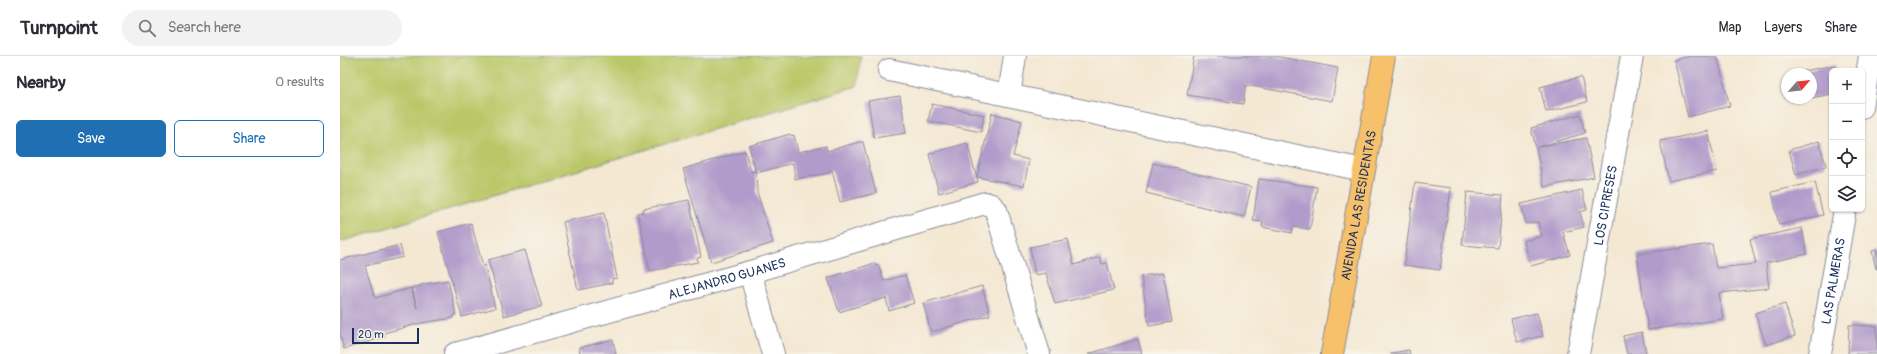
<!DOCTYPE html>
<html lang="en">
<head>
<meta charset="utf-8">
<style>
	body { margin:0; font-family:Pangolin,sans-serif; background:#f2f2f3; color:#2b2b33 }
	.controls { position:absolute; right:12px; top:12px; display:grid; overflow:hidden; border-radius:6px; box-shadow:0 1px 3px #0004 }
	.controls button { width:36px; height:36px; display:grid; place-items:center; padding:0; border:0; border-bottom:1px solid #e1e1e2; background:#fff; color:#2b2b33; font:20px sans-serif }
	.compass { position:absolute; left:1441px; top:12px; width:36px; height:36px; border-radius:50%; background:#fff; box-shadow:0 1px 3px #0004; rotate:62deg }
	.scale { position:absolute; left:12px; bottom:10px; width:67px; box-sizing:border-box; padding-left:4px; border:2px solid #1b2f5e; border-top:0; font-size:11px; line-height:14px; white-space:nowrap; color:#1b2f5e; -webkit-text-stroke:3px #f7f3e8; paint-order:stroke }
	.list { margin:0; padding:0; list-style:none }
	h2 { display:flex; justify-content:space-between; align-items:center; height:52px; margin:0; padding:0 16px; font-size:17px }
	h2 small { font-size:13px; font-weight:400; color:#7c7c81 }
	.actions { display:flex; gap:8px; padding:12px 16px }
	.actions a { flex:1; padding:9px 0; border:1px solid #1f6fb2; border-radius:6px; text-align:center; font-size:14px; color:#1f6fb2 }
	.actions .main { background:#1f6fb2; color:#fff }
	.icon { flex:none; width:22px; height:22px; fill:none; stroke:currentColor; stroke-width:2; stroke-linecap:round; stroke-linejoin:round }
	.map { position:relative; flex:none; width:1537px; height:298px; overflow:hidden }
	header { display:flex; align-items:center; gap:24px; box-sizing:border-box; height:56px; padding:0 20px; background:#fff; border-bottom:1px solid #e1e1e2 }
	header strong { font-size:19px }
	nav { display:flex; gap:22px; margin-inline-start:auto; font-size:14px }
	.search { width:280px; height:36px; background:#f2f2f3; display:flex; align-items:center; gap:10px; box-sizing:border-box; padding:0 14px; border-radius:22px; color:#7c7c81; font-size:15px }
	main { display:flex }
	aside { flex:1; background:#fff }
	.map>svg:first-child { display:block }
	.green { fill:#bac768; stroke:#6a7b63 }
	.building { fill:#b19bcb }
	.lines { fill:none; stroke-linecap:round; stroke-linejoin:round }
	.minor-casing { stroke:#888c98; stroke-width:24 }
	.primary-casing { stroke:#888c98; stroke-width:24 }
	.minor { stroke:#fff; stroke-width:22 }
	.primary { stroke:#f7c06b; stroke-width:22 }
	.labels { text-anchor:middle; stroke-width:4; stroke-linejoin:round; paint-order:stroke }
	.street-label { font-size:13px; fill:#1b2f5e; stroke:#f7f3e8 }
</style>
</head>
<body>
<header>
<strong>Turnpoint</strong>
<div class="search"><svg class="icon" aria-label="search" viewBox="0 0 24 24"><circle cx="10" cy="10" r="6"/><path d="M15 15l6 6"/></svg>Search here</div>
<nav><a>Map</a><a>Layers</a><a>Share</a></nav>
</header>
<main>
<aside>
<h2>Nearby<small>0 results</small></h2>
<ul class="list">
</ul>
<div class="actions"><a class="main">Save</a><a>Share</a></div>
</aside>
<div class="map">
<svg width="1537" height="298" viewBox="0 0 1537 298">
	<rect width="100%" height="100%" fill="#f7f3e8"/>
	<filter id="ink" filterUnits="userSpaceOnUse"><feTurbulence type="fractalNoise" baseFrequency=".025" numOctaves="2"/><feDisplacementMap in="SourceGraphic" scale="8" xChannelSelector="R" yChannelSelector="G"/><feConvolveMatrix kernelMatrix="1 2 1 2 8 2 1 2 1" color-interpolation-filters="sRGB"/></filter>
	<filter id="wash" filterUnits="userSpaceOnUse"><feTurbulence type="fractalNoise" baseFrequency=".012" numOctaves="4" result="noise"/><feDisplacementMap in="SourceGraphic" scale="16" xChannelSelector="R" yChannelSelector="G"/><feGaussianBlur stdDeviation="0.9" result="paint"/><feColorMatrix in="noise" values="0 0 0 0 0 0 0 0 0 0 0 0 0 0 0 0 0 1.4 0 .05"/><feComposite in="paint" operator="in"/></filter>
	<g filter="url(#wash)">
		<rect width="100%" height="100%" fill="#f4e8d3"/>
		<polygon class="green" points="0,0 521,0 517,30 0,186"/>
		<g id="blocks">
			<g class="building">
				<polygon points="854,0 934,0 998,12 992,45 906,29 903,48 847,39"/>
				<polygon points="1350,0 1377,0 1390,50 1348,61 1334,4"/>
				<polygon points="1495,9 1496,15 1492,15 1492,38 1471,42 1471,18 1464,18 1463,15"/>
				<polygon points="1241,21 1247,46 1206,56 1200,31"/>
				<polygon points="560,40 566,77 534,82 528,45"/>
				<polygon points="592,48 644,59 641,76 588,65"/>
				<polygon points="652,57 682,65 673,100 689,104 684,130 637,121"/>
				<polygon points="1240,58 1245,77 1198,91 1246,82 1254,121 1204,131 1196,92 1191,72"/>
				<polygon points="1368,75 1377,115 1329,125 1320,85"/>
				<polygon points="450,78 451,80 454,79 458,96 486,90 487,95 519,86 523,86 536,137 500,146 492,114 489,115 489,117 455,123 453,107 416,117 409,90"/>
				<polygon points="1479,85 1486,110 1456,119 1449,94"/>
				<polygon points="627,87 638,126 599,137 589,98"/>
				<polygon points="405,95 411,116 416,115 417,136 433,187 371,206 343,113"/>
				<polygon points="813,107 911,131 904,161 806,137"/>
				<polygon points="919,123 977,131 970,173 953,171 952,177 922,171 923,166 913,165"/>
				<polygon points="1475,126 1483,159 1439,169 1432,136"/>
				<polygon points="1075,127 1111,132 1100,214 1064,209"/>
				<polygon points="1242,134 1247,154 1240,156 1244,171 1223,176 1230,199 1191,210 1184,185 1202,180 1198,166 1186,168 1181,148"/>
				<polygon points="1127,136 1163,139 1158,192 1122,189"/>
				<polygon points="349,144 361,201 357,202 358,206 310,215 298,157 304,156 303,153"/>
				<polygon points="264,157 277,222 272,223 272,227 238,234 223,166"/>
				<polygon points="131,167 143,210 145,209 155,252 122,261 98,176"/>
				<polygon points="1462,172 1467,198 1426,207 1429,232 1379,237 1383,263 1308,274 1297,198 1372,188 1376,212 1416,208 1410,183"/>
				<polygon points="728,183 734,209 760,201 762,208 767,207 774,234 715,248 706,217 695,219 690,191"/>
				<polygon points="60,189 63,201 25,210 35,242 71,232 77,252 72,232 80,230 80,229 108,224 116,259 113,260 113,262 81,267 44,277 45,281 4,293 0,279 0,204"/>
				<polygon points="185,194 202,250 164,260 148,204"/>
				<polygon points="1537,194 1537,213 1536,213 1532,195"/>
				<polygon points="535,207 536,210 538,209 544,225 565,219 574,247 549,255 546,242 499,256 488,222"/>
				<polygon points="823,217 832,266 809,270 801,220"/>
				<polygon points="642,230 650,259 591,276 583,247"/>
				<polygon points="1445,248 1455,280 1426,289 1415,257"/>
				<polygon points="1197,257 1203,280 1177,286 1171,263"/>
				<polygon points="1509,269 1537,270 1537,298 1508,298"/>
				<polygon points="1302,276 1306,298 1287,298 1283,280"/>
				<polygon points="798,283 802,298 748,298"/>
				<polygon points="270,284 273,284 276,298 240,298 239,292"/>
				<polygon points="1069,294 1070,298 1051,298 1051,297"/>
			</g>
		</g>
	</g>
	<g filter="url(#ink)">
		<use href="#blocks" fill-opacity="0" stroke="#888c98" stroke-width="1"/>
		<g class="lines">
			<g class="minor-casing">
				<g id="minor">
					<polyline points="549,14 1023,114"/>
					<polyline points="669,39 675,0"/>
					<polyline points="1522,51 1530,0"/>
					<polyline points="410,216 433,298"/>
					<path id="s1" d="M115 298 410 216 645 147 651 149 656 154 699 298"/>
					<path id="s2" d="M1238 298 1292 0"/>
					<path id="s3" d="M1480 298 1505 153"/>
				</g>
			</g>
			<g class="primary-casing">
				<g id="primary">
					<path id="s4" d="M992 298 1044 0"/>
				</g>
			</g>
			<use href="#minor" class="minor"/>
			<use href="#primary" class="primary"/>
		</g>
	</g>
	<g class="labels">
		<g class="street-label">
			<text dy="5" stroke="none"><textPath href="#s4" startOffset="151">AVENIDA LAS RESIDENTAS</textPath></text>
			<text dy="5" stroke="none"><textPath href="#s2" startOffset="151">LOS CIPRESES</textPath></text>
			<text dy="5" stroke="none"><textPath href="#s1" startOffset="282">ALEJANDRO GUANES</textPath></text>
			<text dy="5" stroke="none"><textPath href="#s3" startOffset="74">LAS PALMERAS</textPath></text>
		</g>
	</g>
</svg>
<div class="controls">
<button>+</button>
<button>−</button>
<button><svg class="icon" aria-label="locate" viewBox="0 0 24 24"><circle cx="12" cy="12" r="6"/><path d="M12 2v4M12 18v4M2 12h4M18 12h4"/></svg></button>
<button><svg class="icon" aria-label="layers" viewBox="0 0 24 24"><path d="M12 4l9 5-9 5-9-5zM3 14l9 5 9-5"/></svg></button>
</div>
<svg class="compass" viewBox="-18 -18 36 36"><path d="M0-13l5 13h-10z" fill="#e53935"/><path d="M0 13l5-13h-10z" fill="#7c7c81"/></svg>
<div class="scale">20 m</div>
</div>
</main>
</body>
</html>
